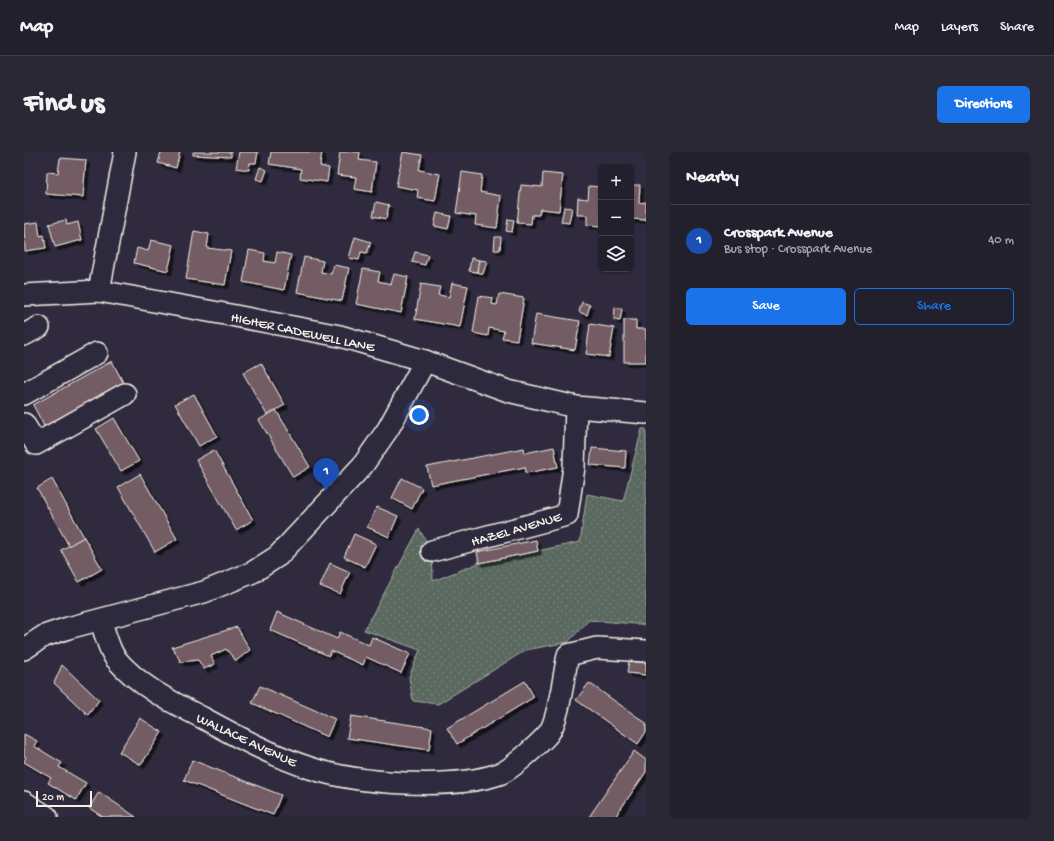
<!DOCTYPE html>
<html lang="en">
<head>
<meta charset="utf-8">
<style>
	body { margin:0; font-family:"Gochi Hand",sans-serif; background:#2b2836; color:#f1f3f6 }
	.controls { position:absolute; right:12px; top:12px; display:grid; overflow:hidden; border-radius:6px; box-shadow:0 1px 3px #0004 }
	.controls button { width:36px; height:36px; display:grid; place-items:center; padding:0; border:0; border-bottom:1px solid #403e4a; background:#23202e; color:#f1f3f6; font:20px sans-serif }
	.scale { position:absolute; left:12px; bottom:10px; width:56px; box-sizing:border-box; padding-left:4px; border:2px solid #f4f1e8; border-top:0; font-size:11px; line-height:14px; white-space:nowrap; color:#f4f1e8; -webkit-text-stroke:3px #2f2a3d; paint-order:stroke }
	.you { position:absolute; left:395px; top:263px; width:14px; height:14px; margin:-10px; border:3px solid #fff; border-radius:50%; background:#1a73e8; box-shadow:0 0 0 6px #1a73e833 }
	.badge { display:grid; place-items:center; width:26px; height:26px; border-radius:50%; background:#1a73e8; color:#fff; font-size:13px; font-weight:700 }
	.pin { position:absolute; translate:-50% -33px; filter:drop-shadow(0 1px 2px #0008) }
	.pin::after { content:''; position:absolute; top:21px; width:14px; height:12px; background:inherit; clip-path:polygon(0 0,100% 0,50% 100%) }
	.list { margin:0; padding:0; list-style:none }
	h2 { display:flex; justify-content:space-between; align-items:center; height:52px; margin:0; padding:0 16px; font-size:17px }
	h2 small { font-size:13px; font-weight:400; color:#a3a3aa }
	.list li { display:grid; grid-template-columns:26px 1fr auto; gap:12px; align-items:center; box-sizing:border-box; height:72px; padding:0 16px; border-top:1px solid #403e4a }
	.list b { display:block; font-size:15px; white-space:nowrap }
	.list p { margin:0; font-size:13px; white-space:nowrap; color:#a3a3aa }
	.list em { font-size:13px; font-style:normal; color:#a3a3aa }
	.actions { display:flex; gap:8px; padding:12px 16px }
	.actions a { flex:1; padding:9px 0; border:1px solid #1a73e8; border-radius:6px; text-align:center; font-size:14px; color:#1a73e8 }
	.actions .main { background:#1a73e8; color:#fff }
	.icon { flex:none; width:22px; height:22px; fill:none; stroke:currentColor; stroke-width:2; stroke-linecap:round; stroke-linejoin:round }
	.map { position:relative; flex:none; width:622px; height:665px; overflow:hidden; border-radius:6px }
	header { display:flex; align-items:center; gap:24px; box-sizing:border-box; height:56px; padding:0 20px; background:#23202e; border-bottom:1px solid #403e4a }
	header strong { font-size:19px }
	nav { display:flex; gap:22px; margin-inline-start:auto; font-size:14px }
	.intro { display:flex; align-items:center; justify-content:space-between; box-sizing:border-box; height:96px; padding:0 24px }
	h1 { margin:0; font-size:28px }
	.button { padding:10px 18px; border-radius:6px; background:#1a73e8; color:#fff; font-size:14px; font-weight:700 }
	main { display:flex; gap:24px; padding:0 24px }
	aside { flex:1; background:#23202e; border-radius:6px; box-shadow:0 1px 3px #0004 }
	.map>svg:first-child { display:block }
	.grass { fill:url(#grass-dots); stroke:#a7ada4 }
	.building { fill:#735b64; stroke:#f4f1e8; filter:url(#shadow) }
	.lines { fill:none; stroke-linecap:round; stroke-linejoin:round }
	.minor-casing { stroke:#f4f1e8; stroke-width:24 }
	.minor { stroke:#2f2a3d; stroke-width:21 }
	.labels { text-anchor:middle; stroke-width:3; stroke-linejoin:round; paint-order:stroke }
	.street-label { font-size:14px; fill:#f4f1e8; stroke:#2f2a3d }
</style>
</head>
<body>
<header>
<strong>Map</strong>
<nav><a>Map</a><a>Layers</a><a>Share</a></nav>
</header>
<div class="intro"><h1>Find us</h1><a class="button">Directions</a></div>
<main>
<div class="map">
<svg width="622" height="665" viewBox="0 0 622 665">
	<defs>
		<pattern id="grass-dots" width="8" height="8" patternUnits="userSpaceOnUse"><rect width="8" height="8" fill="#5a6960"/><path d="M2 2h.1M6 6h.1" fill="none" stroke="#727f77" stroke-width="1.8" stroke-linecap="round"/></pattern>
		<filter id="shadow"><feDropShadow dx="3.5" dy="3.5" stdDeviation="0" flood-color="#0009"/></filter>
	</defs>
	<rect width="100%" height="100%" fill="#2f2a3d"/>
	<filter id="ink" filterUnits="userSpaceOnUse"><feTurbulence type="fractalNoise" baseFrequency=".025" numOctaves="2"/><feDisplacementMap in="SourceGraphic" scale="8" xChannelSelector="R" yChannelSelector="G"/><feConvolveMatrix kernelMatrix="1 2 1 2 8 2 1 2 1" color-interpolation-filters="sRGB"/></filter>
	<g filter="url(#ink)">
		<polygon class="grass" points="618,277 622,277 622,473 565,468 544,490 502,498 414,552 389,549 385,525 396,498 340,478 395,377 408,399 409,429 455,411 556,390 563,342 599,349"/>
		<g class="building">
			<polygon points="137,0 156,0 152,16 134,11"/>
			<polygon points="169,0 207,0 207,5 169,3"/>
			<polygon points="215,0 234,0 232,11 226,11 225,18 212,16"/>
			<polygon points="247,0 298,0 296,14 305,16 303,30 276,26 277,17 245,12"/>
			<polygon points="316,0 336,0 335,8 352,10 348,40 330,37 332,25 313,23"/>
			<polygon points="379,0 398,3 395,18 416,22 411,49 393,46 394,38 372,34"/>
			<polygon points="36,6 62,8 59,45 22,42 23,20 34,21"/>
			<polygon points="236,15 243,18 239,29 232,27"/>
			<polygon points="438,20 458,23 456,40 477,44 473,76 451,73 452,64 432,61"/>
			<polygon points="519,21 539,23 535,59 516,57 515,63 508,63 507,72 493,71 497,33 518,35"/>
			<polygon points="607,33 616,33 615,51 622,50 622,68 607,67"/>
			<polygon points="565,34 577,35 577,74 563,73 563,63 553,63 554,46 564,47"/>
			<polygon points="352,50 365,53 362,67 349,64"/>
			<polygon points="540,55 548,56 545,71 537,70"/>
			<polygon points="413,61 427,64 424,77 410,74"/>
			<polygon points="484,67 490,68 488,80 482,79"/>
			<polygon points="42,68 43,73 54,70 58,88 31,95 25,72"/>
			<polygon points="14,70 16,84 20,83 22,96 1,99 0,72"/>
			<polygon points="170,79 185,82 183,96 207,99 201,133 162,127"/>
			<polygon points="331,85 347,90 343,101 337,100 335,108 325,106"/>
			<polygon points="471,85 477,85 476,98 470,98"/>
			<polygon points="127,88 150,93 144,119 110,111 113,96 124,99"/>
			<polygon points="225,98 241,101 240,109 251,111 253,100 267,103 260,138 219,130"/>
			<polygon points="391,100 404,103 401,113 388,110"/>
			<polygon points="280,105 299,109 297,120 307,122 310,113 325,116 318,149 273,140"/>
			<polygon points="447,106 455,108 453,120 445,119"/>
			<polygon points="455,108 463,109 459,122 453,120"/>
			<polygon points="339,117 356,120 354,129 367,132 370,122 384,125 377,161 332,152"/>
			<polygon points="428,131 444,134 436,175 391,167 397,132 416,135 414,143 425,145"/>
			<polygon points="475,142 500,146 493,188 478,186 480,179 465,176 464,184 449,181 455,144 469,146 468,152 473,153"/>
			<polygon points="558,150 566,153 563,163 555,160"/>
			<polygon points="591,155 598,157 596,169 590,168"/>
			<polygon points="512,162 556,169 551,198 507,191"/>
			<polygon points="600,168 612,168 612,177 622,177 622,210 600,210"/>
			<polygon points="566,172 590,176 585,205 562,202"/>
			<polygon points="88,209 100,232 21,276 9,253"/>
			<polygon points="237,211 261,253 243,263 219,221"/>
			<polygon points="170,242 193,284 175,294 151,252"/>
			<polygon points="252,258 286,315 269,325 235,268"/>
			<polygon points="90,266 115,309 97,319 72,277"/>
			<polygon points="530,295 534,315 502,321 501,315 407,333 403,315 500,296 501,301"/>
			<polygon points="568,296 602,299 601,316 566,313"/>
			<polygon points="190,298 229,368 212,378 172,308"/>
			<polygon points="116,322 153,387 131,400 94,335"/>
			<polygon points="378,326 398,336 388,357 368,346"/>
			<polygon points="28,327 60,385 45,394 13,336"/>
			<polygon points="353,355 374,364 365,385 343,375"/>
			<polygon points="330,382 352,392 341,415 320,405"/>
			<polygon points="60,385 78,417 55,430 37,398"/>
			<polygon points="512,388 514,399 455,411 453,400"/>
			<polygon points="306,411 326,420 316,442 296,434"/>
			<polygon points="253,460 313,487 316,480 345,493 348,485 386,502 377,521 342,505 339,513 307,499 305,504 246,478"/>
			<polygon points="213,475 226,498 212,509 202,497 187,504 191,512 180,517 174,508 157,510 148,495"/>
			<polygon points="605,509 622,511 622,523 603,521"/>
			<polygon points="38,513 75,548 64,563 30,531"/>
			<polygon points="501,529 510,545 433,592 423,576"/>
			<polygon points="565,531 622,571 622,580 614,592 552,548"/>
			<polygon points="236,534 311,567 303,585 228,551"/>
			<polygon points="327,564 408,576 405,598 323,586"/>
			<polygon points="116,566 138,580 117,613 95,600"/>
			<polygon points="0,582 13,589 10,594 38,611 35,615 62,631 52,648 24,631 27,626 0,610 2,605 0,604"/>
			<polygon points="610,599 622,608 622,620 591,665 565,665"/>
			<polygon points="168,608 257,643 249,663 160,628"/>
			<polygon points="75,640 112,665 79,665 65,656"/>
		</g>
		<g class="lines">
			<g class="minor-casing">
				<g id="minor">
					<polyline points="75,139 101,0"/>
					<polyline points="0,143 75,139 206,163 316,184 401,209 484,239 552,255 622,261"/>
					<polyline points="0,183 15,175"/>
					<polyline points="0,242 73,201"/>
					<polyline points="0,272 12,292 101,242"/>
					<polyline points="408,399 543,363 550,315 552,255"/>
					<path d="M76 468C81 479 84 497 92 507 116 535 148 550 179 566 214 585 249 604 286 616 334 632 427 638 475 622 486 619 516 591 524 582 535 569 540 521 544 503L573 496 622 499"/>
					<polyline points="0,497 20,484 44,476 180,440 229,420 254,404 339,313 364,277 401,209"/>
					<polyline points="0,650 23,665"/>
				</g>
			</g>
			<use href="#minor" class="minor"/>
		</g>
	</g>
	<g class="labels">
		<g class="street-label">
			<text transform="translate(279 179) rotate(12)" y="5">HIGHER CADEWELL LANE</text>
			<text transform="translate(492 376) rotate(-16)" y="5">HAZEL AVENUE</text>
			<text transform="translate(223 587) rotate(25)" y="5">WALLACE AVENUE</text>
		</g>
	</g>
</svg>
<div class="controls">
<button>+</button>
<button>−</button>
<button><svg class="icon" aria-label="layers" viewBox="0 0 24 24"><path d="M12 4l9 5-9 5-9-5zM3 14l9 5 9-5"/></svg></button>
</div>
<div class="scale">20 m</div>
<div class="you"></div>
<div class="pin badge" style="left:302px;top:339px;background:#1a4fb4">1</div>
</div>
<aside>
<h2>Nearby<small></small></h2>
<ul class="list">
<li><span class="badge" style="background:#1a4fb4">1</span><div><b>Crosspark Avenue</b><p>Bus stop · Crosspark Avenue</p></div><em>40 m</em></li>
</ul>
<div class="actions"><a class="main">Save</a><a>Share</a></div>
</aside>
</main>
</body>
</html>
